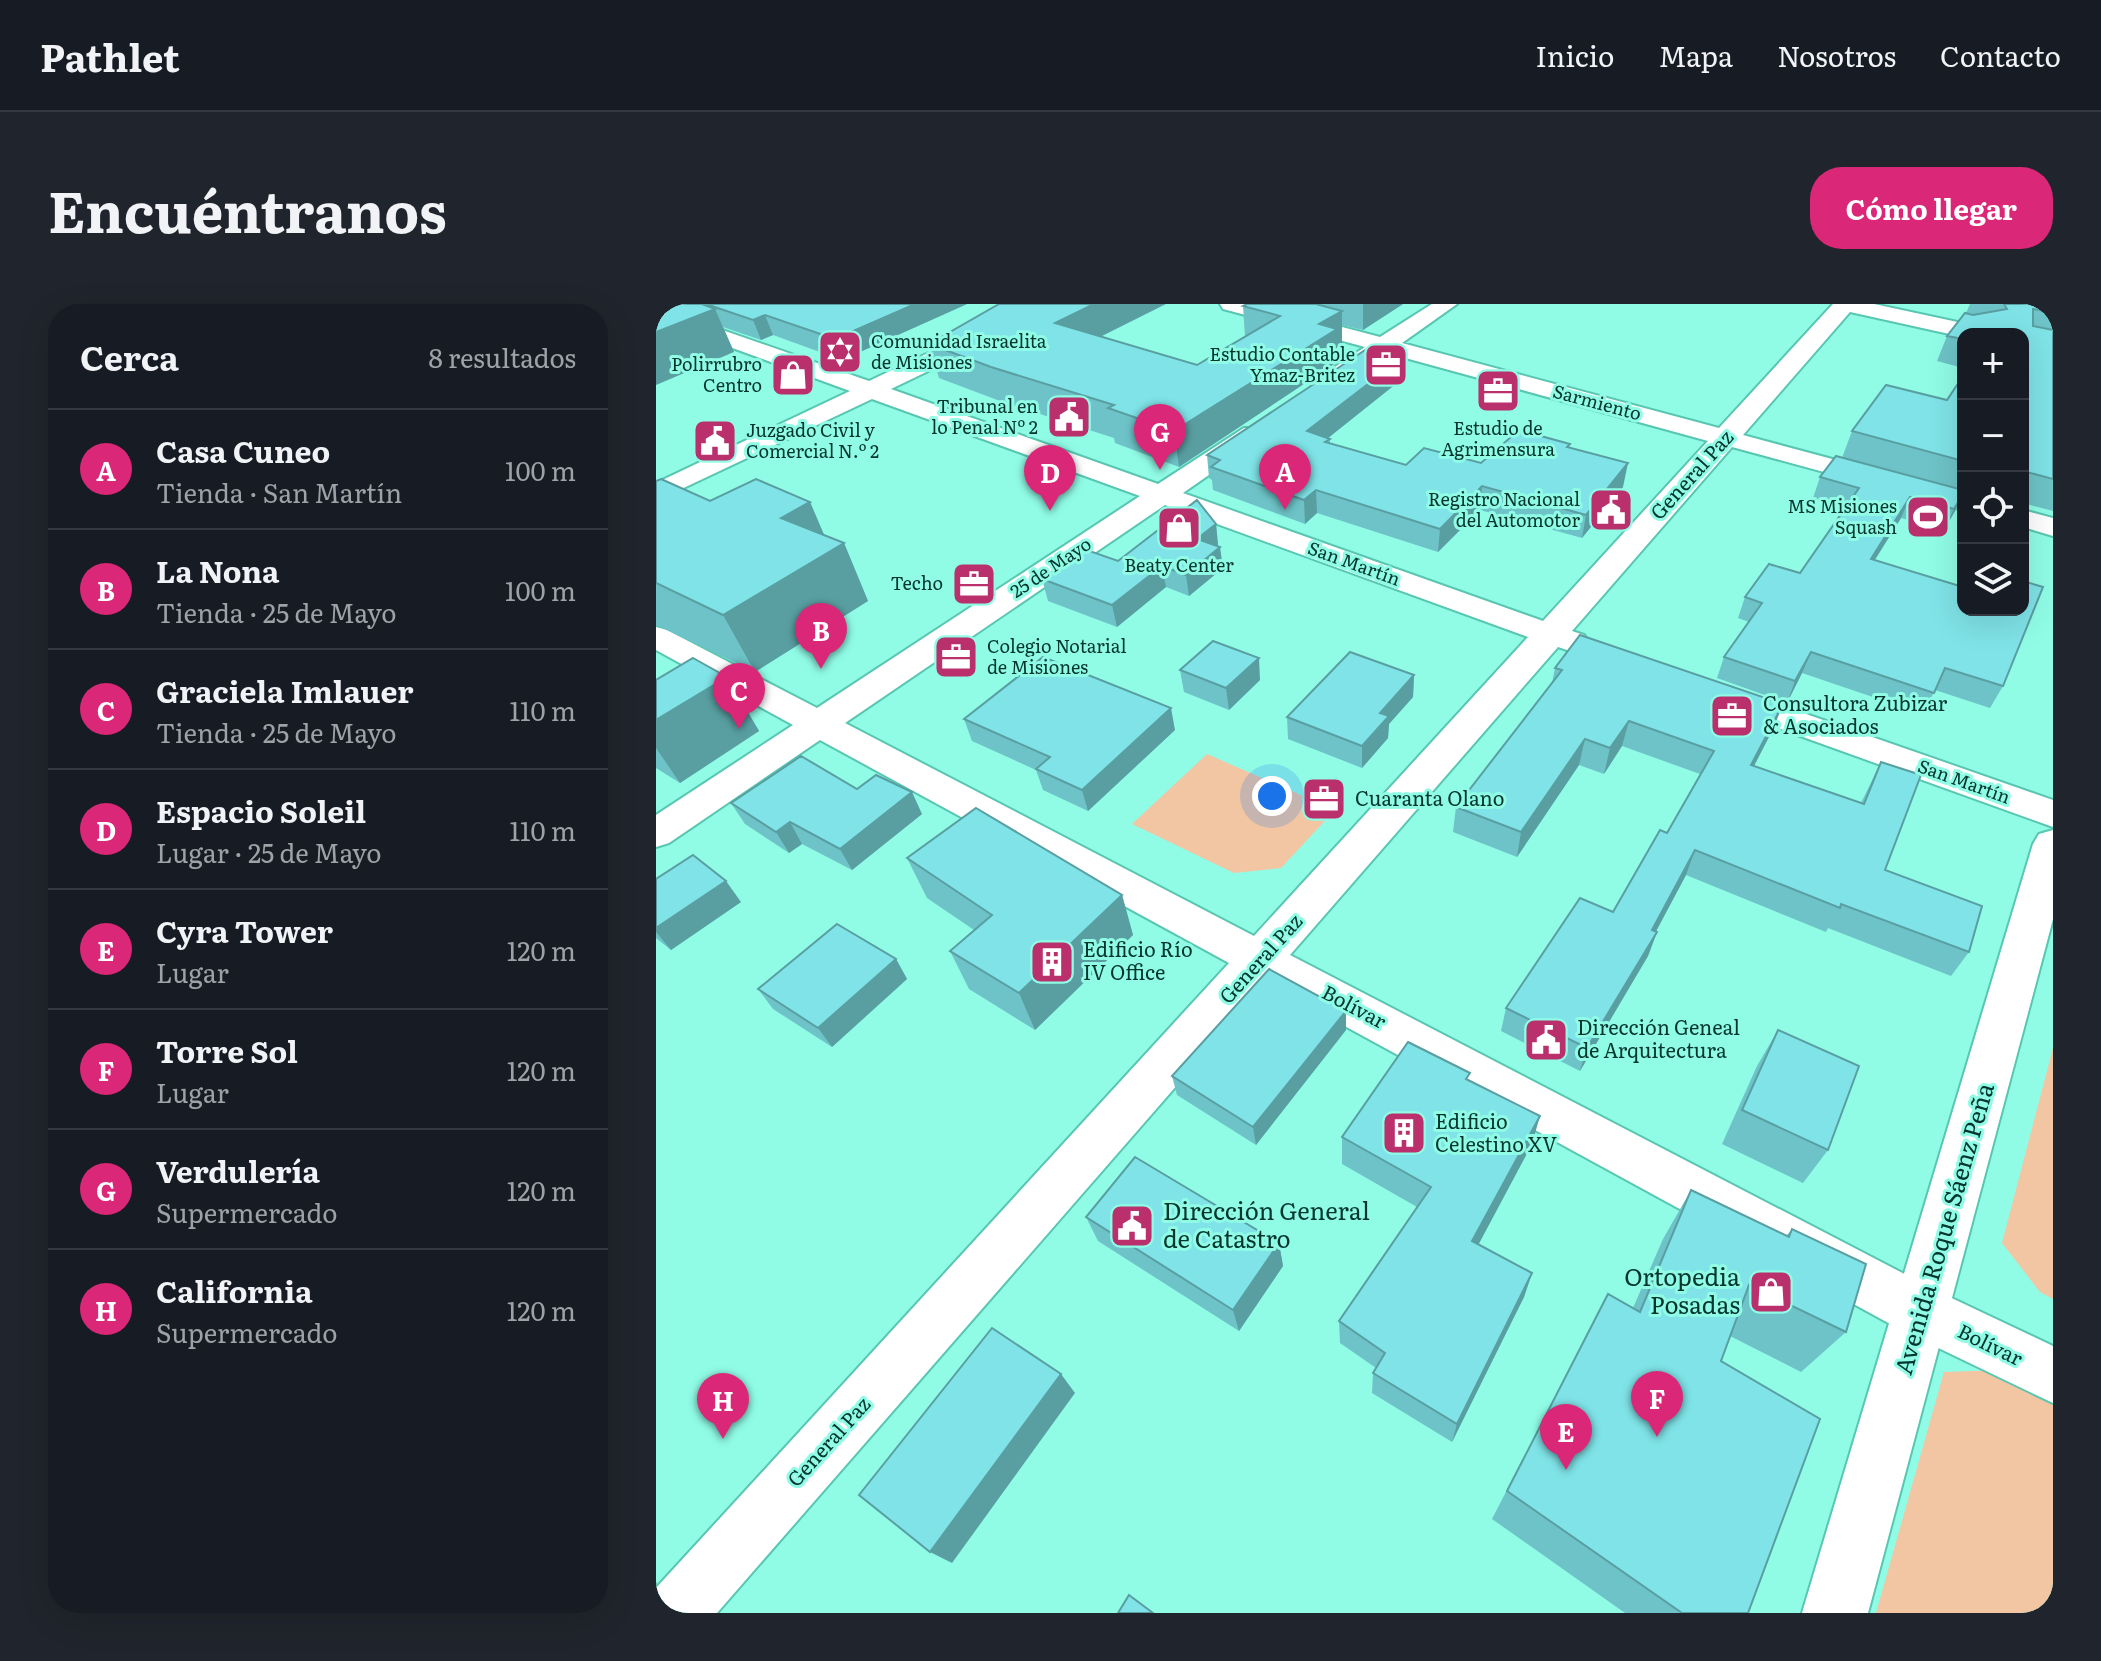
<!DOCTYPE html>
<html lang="es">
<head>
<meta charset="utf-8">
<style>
	body { margin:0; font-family:Literata,serif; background:#20242c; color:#f1f3f6 }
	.controls { position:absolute; right:24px; top:24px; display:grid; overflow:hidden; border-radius:16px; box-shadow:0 8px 32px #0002 }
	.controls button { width:72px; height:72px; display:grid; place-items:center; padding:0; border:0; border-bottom:2px solid #363941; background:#171b24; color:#f1f3f6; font:40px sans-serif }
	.you { position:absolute; left:616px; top:492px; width:28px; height:28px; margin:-20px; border:6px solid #fff; border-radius:50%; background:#1a73e8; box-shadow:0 0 0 12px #1a73e833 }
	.badge { display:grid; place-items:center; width:52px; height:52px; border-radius:50%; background:#db2777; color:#fff; font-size:26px; font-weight:700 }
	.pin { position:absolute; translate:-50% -66px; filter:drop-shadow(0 2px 4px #0008) }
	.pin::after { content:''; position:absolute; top:42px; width:28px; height:24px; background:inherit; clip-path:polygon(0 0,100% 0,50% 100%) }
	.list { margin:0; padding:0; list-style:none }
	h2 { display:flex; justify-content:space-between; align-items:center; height:104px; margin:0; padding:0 32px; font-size:34px }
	h2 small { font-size:26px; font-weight:400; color:#9ea1a6 }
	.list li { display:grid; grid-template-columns:52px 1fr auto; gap:24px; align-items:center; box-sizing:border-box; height:120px; padding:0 32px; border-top:2px solid #363941 }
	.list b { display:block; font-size:30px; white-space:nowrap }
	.list p { margin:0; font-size:26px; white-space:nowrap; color:#9ea1a6 }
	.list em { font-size:26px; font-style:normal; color:#9ea1a6 }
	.icon { flex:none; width:44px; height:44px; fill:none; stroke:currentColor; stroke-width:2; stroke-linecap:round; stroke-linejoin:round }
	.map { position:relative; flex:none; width:1397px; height:1309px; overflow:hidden; border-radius:32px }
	header { display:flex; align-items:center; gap:48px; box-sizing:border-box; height:112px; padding:0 40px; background:#171b24; border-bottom:2px solid #363941 }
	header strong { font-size:38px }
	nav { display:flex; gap:44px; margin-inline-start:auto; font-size:28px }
	.intro { display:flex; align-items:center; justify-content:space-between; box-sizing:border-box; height:192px; padding:0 48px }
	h1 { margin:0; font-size:56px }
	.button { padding:20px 36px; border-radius:32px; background:#db2777; color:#fff; font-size:28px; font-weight:700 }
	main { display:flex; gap:48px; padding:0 48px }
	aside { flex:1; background:#171b24; border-radius:32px; box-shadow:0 8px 32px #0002 }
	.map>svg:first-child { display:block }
	.green { fill:#f2c5a3 }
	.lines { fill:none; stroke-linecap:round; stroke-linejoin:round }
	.minor-casing { stroke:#58c6b1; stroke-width:4 }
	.major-casing { stroke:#58c6b1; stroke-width:4 }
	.minor { fill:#fff; fill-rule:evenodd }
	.major { fill:#fff; fill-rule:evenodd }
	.wall { fill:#6dc3c7 }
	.shaded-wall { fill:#599fa2 }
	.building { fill:#7fe3e7; stroke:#599fa2; stroke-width:2 }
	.labels { text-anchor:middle; stroke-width:6; stroke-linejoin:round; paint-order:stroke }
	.far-poi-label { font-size:18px; fill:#02352d; stroke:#90fce6; text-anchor:end }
	.far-street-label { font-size:18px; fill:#02352d; stroke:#90fce6 }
	.street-label { font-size:20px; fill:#02352d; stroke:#90fce6 }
	.poi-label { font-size:20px; fill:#02352d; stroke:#90fce6; text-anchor:start }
	.near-poi-label { font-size:24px; fill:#02352d; stroke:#90fce6; text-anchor:start }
	.near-street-label { font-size:24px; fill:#02352d; stroke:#90fce6 }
</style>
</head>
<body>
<header>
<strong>Pathlet</strong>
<nav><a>Inicio</a><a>Mapa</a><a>Nosotros</a><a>Contacto</a></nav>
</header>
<div class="intro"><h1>Encuéntranos</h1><a class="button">Cómo llegar</a></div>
<main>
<aside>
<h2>Cerca<small>8 resultados</small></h2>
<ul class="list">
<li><span class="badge">A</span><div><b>Casa Cuneo</b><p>Tienda · San Martín</p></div><em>100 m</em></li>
<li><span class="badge">B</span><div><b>La Nona</b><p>Tienda · 25 de Mayo</p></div><em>100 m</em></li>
<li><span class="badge">C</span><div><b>Graciela Imlauer</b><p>Tienda · 25 de Mayo</p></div><em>110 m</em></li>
<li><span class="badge">D</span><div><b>Espacio Soleil</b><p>Lugar · 25 de Mayo</p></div><em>110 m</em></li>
<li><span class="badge">E</span><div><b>Cyra Tower</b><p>Lugar</p></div><em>120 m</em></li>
<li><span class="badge">F</span><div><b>Torre Sol</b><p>Lugar</p></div><em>120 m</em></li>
<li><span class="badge">G</span><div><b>Verdulería</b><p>Supermercado</p></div><em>120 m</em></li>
<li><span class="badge">H</span><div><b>California</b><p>Supermercado</p></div><em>120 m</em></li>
</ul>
</aside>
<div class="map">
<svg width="1397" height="1309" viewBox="0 0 1397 1309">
	<rect width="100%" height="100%" fill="#90fce6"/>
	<g class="green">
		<polygon points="551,450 679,506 625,564 578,569 476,520"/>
		<polygon points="1397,744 1397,995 1384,988 1346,939"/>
		<polygon points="1345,1066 1397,1094 1397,1309 1220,1309 1288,1068"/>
	</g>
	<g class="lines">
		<g class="minor-casing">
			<g id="minor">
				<path d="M376 0H404L401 5 235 85 502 180 588 124H606L610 129 606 134 527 189 887 317 1052 137 731 49 680 83H664L660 78 664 73 709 43 567 5 564 0H599L724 33 776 0H801L746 39 1063 124 1177 0H1218L1334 25 1337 30H1307V33L1194 8 1087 131 1307 190V206L1076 143 916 327 928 331 933 338 928 345 917 348 902 343 634 651 1285 989 1397 1042V1099L1247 1027 610 679 61 1309H0V1284L573 659 164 436 13 539 0 543V511L137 421 0 346V323L11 326 161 404 484 192 216 95 0 197V179L194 87 0 16V3L213 77ZM509 201 872 333 598 632 189 419Z"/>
				<polygon points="1367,206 1397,214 1397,232 1367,223"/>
				<polygon points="1070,382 1397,496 1397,523 1058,401 1053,393 1058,385"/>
			</g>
		</g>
		<g class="major-casing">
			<polygon id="major" points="1397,526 1397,615 1212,1309 1146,1309 1377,540 1383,530"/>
		</g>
		<use href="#minor" class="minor"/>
		<use href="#major" class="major"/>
	</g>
	<g class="wall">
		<polygon points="0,0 311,0 186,56 117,31 105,36 67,23 78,48"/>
		<polygon points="591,0 747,0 707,26 686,21 686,40 681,43 681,58 523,163 459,139 458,134 344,97 283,74 273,40 445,33 541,61 589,33 587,2"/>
		<polygon points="1314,0 1397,0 1397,207 1367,199 1367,30 1307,30 1307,64 1281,57 1291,32 1310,9"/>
		<polygon points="1307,72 1307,191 1299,207 1288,226 1245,214 1219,256 1347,382 1334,404 1279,386 1267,410 1146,369 1131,399 1061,374 1068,353 1093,318 1082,314 1089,293 1144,269 1190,203 1157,194 1164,173 1186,154 1196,127 1291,96"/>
		<polygon points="746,75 672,134 674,135 674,139 750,161 825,159 914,144 967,183 926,234 824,206 782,248 661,209 649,220 557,186 556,176 553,174 551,151"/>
		<polygon points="0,177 54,197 154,198 168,231 188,239 212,297 99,368 0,321"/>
		<polygon points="560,220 562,241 561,242 567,264 533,292 510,283 461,323 392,297 386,275 462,257"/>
		<polygon points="899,364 1127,400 1117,425 1098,462 1205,499 1225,458 1229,566 1313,648 1295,672 1172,624 1170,628 1030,571 1000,627 1001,628 992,652 924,767 845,727 850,704 957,608 1011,529 1044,470 966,442 948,470 923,461 861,553 797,528 800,503 896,379"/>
		<polygon points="524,366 604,376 573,406 528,388"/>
		<polygon points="758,371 757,393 733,420 732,434 706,464 632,435 631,413"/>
		<polygon points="71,373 103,427 24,479 0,464 0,376"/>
		<polygon points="308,415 519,426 432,507 387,486 380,466 316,437"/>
		<polygon points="201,485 266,510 196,566 146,540 133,549 89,520 75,499"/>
		<polygon points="251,554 466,591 477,631 379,726 313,685 294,647 318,626 271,594"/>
		<polygon points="0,575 85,598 15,646 0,634"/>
		<polygon points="240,655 251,675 176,743 117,705 102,685"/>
		<polygon points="690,726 600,841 521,791 516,772"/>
		<polygon points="1122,726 1172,846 1147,879 1066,840 1101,762"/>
		<polygon points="813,777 876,840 822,941 876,969 868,993 796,1138 716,1089 717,1069 720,1064 684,1039 683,1017 761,903 686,860 686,833"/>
		<polygon points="1035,886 1130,932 1136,925 1190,1028 1145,1068 1074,1032 1065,1057 1092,1309 969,1309 836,1215 952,990 977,1004 1007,935"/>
		<polygon points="430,913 623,939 627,962 583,1027 442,937"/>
	</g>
	<g class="shaded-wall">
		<polygon points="259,0 311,0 186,56 179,35"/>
		<polygon points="438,0 510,0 406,52 399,19"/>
		<polygon points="707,0 747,0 707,26"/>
		<polygon points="59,5 78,48 0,81 0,28"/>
		<polygon points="686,7 686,40 681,43 681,58 523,163 518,127 663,20"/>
		<polygon points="109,11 117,31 105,36 97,16"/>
		<polygon points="747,53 746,75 652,150 651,127"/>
		<polygon points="972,159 967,183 926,234 930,211"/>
		<polygon points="826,182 824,206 782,248 784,225"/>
		<polygon points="660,186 661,209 649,220 648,196"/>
		<polygon points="1307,190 1299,207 1288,226 1298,205"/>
		<polygon points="1254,193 1245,214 1206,276 1215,255"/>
		<polygon points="154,198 175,247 188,239 212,297 99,368 67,311 125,214"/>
		<polygon points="560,220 562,241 543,256 541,235"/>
		<polygon points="564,243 567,264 533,292 530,271"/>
		<polygon points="506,262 510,283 461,323 456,301"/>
		<polygon points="1155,348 1146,369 1131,399 1139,377"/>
		<polygon points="603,354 604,376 573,406 570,384"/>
		<polygon points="758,371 757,393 733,420 732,434 706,464 706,442 724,409"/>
		<polygon points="71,373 103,427 24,479 0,444 0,416"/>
		<polygon points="1127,400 1117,425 1085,487 1095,461"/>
		<polygon points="515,404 519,426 432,507 426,486"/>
		<polygon points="973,417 966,442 948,470 954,444"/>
		<polygon points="929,435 923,461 861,553 865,528"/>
		<polygon points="256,488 266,510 196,566 184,545"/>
		<polygon points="134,518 146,540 133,549 120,528"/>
		<polygon points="1039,546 1030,571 989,648 1001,628 992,652 924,767 931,744"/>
		<polygon points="70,577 85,598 15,646 0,628 0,624"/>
		<polygon points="466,591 477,631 379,726 363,689"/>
		<polygon points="240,655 251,675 176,743 162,724"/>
		<polygon points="690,707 690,726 600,841 597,823"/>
		<polygon points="884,812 876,840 811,962 816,937"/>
		<polygon points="623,939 627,962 583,1027 577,1006"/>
		<polygon points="876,969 868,993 796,1138 801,1120"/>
		<polygon points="405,1070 419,1089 296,1259 274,1248"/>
	</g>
	<g class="building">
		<polygon points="0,0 46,0 59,5 0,28"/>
		<polygon points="50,0 259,0 179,35 109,11 97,16"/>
		<polygon points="343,0 438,0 399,19 541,61 624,12 587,2 591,0 660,0 686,7 663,20 681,25 518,127 452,104 458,101 335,63 273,40"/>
		<polygon points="1348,0 1397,0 1397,8 1377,5 1377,22 1397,26 1397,175 1367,167 1367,30 1307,30 1307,35 1291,32 1309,9 1317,11 1351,5"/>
		<polygon points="712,44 747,53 651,127 674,135 669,138 750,161 768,144 825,159 863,126 914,140 911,143 972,159 930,211 826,182 784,225 660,186 648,196 555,163 564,156 551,151"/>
		<polygon points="1307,72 1307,157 1196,127 1230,81 1291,96"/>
		<polygon points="1180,152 1307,186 1307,190 1298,205 1254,193 1215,255 1307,283 1307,306 1367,306 1367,277 1387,283 1347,382 1289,364 1278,389 1155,348 1139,377 1068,353 1106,299 1089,293 1113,260 1144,269 1203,184 1164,173"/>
		<polygon points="5,175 54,197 100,175 154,198 125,214 188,239 67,311 0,279 0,177"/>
		<polygon points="541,196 560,220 541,235 564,243 530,271 506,262 456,301 386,275 428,245 462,257"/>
		<polygon points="924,331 1127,400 1095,461 1208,500 1225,458 1265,471 1229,566 1326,602 1313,648 1185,600 1184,604 1039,546 996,626 1001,628 931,744 850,704 924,594 957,608 1004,526 1011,529 1058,447 973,417 954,444 929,435 865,528 800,503 906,366 899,364"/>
		<polygon points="557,337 603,354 570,384 524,366"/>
		<polygon points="694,348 758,371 724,409 733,412 706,442 631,413"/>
		<polygon points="387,353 515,404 426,486 380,465 394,453 308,415"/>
		<polygon points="37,354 71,373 0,416 0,376"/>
		<polygon points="145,452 201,485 220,471 256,488 184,545 134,518 120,528 75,499"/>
		<polygon points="320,504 466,591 363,689 294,647 336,611 251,554"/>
		<polygon points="37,551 70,577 0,624 0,575"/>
		<polygon points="181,620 240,655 162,724 102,685"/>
		<polygon points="613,665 690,707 597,823 516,772"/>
		<polygon points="1122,726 1203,762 1172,846 1086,806"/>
		<polygon points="752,738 814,769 810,775 884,812 816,937 876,969 801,1120 717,1069 729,1049 683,1017 775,883 686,833"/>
		<polygon points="479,853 623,939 577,1006 430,913"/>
		<polygon points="1035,886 1133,933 1136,925 1210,960 1190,1028 1093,981 1065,1057 1164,1115 1092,1309 1026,1309 851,1187 952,990 984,1008"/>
		<polygon points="336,1024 405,1070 274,1248 203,1191"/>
		<polygon points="473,1291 497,1309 462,1309"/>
	</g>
	<defs>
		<g id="synagogue-square" transform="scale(2.3)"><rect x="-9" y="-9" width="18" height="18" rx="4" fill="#b9306c" stroke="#90fce6"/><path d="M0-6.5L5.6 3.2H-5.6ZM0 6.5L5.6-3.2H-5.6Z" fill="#fff"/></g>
		<g id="office-square" transform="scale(2.3)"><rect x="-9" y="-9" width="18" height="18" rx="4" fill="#b9306c" stroke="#90fce6"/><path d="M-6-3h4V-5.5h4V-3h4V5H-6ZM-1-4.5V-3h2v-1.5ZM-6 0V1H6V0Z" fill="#fff"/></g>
		<g id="shop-square" transform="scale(2.3)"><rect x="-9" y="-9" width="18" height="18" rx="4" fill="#b9306c" stroke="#90fce6"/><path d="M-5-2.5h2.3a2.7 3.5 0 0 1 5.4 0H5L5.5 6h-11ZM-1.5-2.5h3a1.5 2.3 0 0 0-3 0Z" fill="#fff"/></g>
		<g id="civic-square" transform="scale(2.3)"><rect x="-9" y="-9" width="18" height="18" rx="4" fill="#b9306c" stroke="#90fce6"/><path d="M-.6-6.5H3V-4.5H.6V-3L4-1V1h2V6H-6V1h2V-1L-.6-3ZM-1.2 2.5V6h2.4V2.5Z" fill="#fff"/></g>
		<g id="stadium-square" transform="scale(2.3)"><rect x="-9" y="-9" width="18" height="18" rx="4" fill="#b9306c" stroke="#90fce6"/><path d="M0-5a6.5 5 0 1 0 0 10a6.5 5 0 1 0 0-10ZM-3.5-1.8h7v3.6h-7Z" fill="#fff"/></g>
		<g id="building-square" transform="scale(2.3)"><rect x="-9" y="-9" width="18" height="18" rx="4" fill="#b9306c" stroke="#90fce6"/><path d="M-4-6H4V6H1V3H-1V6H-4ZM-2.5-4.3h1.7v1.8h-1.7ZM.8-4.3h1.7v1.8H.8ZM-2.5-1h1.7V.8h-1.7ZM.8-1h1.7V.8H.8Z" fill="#fff"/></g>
	</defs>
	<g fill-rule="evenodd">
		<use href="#synagogue-square" x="184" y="48"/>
		<use href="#office-square" x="730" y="61"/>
		<use href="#shop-square" x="137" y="71"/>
		<use href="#office-square" x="842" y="87"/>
		<use href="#civic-square" x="413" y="113"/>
		<use href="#civic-square" x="59" y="137"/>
		<use href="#civic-square" x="955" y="206"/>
		<use href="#stadium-square" x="1272" y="213"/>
		<use href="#shop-square" x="523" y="224"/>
		<use href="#office-square" x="318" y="280"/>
		<use href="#office-square" x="300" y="353"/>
		<use href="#office-square" x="1076" y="412"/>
		<use href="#office-square" x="668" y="495"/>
		<use href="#building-square" x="396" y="658"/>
		<use href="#civic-square" x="890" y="736"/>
		<use href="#building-square" x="748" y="829"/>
		<use href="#civic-square" x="476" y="922"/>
		<use href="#shop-square" x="1115" y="988"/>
	</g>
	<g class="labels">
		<g class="far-poi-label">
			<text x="215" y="44" text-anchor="start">Comunidad Israelita<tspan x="215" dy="21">de Misiones</tspan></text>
			<text x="699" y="57">Estudio Contable<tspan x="699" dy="21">Ymaz-Britez</tspan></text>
			<text x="106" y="67">Polirrubro<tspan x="106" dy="21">Centro</tspan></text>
			<text x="382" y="109">Tribunal en<tspan x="382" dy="21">lo Penal Nº 2</tspan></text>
			<text x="842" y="131" text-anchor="middle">Estudio de<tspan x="842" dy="21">Agrimensura</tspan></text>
			<text x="90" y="133" text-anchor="start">Juzgado Civil y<tspan x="90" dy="21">Comercial N.º 2</tspan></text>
			<text x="924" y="202">Registro Nacional<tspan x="924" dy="21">del Automotor</tspan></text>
			<text x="1241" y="209">MS Misiones<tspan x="1241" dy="21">Squash</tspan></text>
			<text x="523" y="268" text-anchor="middle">Beaty Center</text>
			<text x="287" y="286">Techo</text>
			<text x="331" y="349" text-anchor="start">Colegio Notarial<tspan x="331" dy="21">de Misiones</tspan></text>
		</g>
		<g class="far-street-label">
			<text transform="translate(941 99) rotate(15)" y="6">Sarmiento</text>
			<text transform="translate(698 260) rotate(20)" y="6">San Martín</text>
			<text transform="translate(395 264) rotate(-34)" y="6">25 de Mayo</text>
			<text transform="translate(1308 478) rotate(20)" y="6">San Martín</text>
		</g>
		<g class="street-label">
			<text transform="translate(1036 171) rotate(-48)" y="7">General Paz</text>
			<text transform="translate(605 655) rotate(-48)" y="7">General Paz</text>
			<text transform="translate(698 703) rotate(28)" y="7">Bolívar</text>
			<text transform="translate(1334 1041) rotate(26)" y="7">Bolívar</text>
			<text transform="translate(173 1138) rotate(-48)" y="7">General Paz</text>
		</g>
		<g class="poi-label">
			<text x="1107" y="407">Consultora Zubizar<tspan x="1107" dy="23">&amp; Asociados</tspan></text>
			<text x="699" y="502">Cuaranta Olano</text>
			<text x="427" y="653">Edificio Río<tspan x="427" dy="23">IV Office</tspan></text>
			<text x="921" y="731">Dirección Geneal<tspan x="921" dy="23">de Arquitectura</tspan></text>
			<text x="779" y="825">Edificio<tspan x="779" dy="23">Celestino XV</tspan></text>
		</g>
		<g class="near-poi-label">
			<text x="507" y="916">Dirección General<tspan x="507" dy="28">de Catastro</tspan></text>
			<text x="1084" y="982" text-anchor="end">Ortopedia<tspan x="1084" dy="28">Posadas</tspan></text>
		</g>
		<g class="near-street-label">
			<text transform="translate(1289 925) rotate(-74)" y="8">Avenida Roque Sáenz Peña</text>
		</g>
	</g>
</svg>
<div class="controls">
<button>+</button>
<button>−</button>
<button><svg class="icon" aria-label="locate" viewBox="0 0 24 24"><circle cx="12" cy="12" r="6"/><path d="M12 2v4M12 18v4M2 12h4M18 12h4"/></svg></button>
<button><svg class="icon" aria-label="layers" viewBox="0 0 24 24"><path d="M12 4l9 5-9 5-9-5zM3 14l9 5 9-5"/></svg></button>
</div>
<div class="you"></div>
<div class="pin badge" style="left:629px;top:206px">A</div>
<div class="pin badge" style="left:165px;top:365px">B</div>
<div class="pin badge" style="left:83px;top:425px">C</div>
<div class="pin badge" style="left:394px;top:207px">D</div>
<div class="pin badge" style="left:910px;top:1166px">E</div>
<div class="pin badge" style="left:1001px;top:1133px">F</div>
<div class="pin badge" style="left:504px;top:166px">G</div>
<div class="pin badge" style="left:67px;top:1135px">H</div>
</div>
</main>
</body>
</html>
